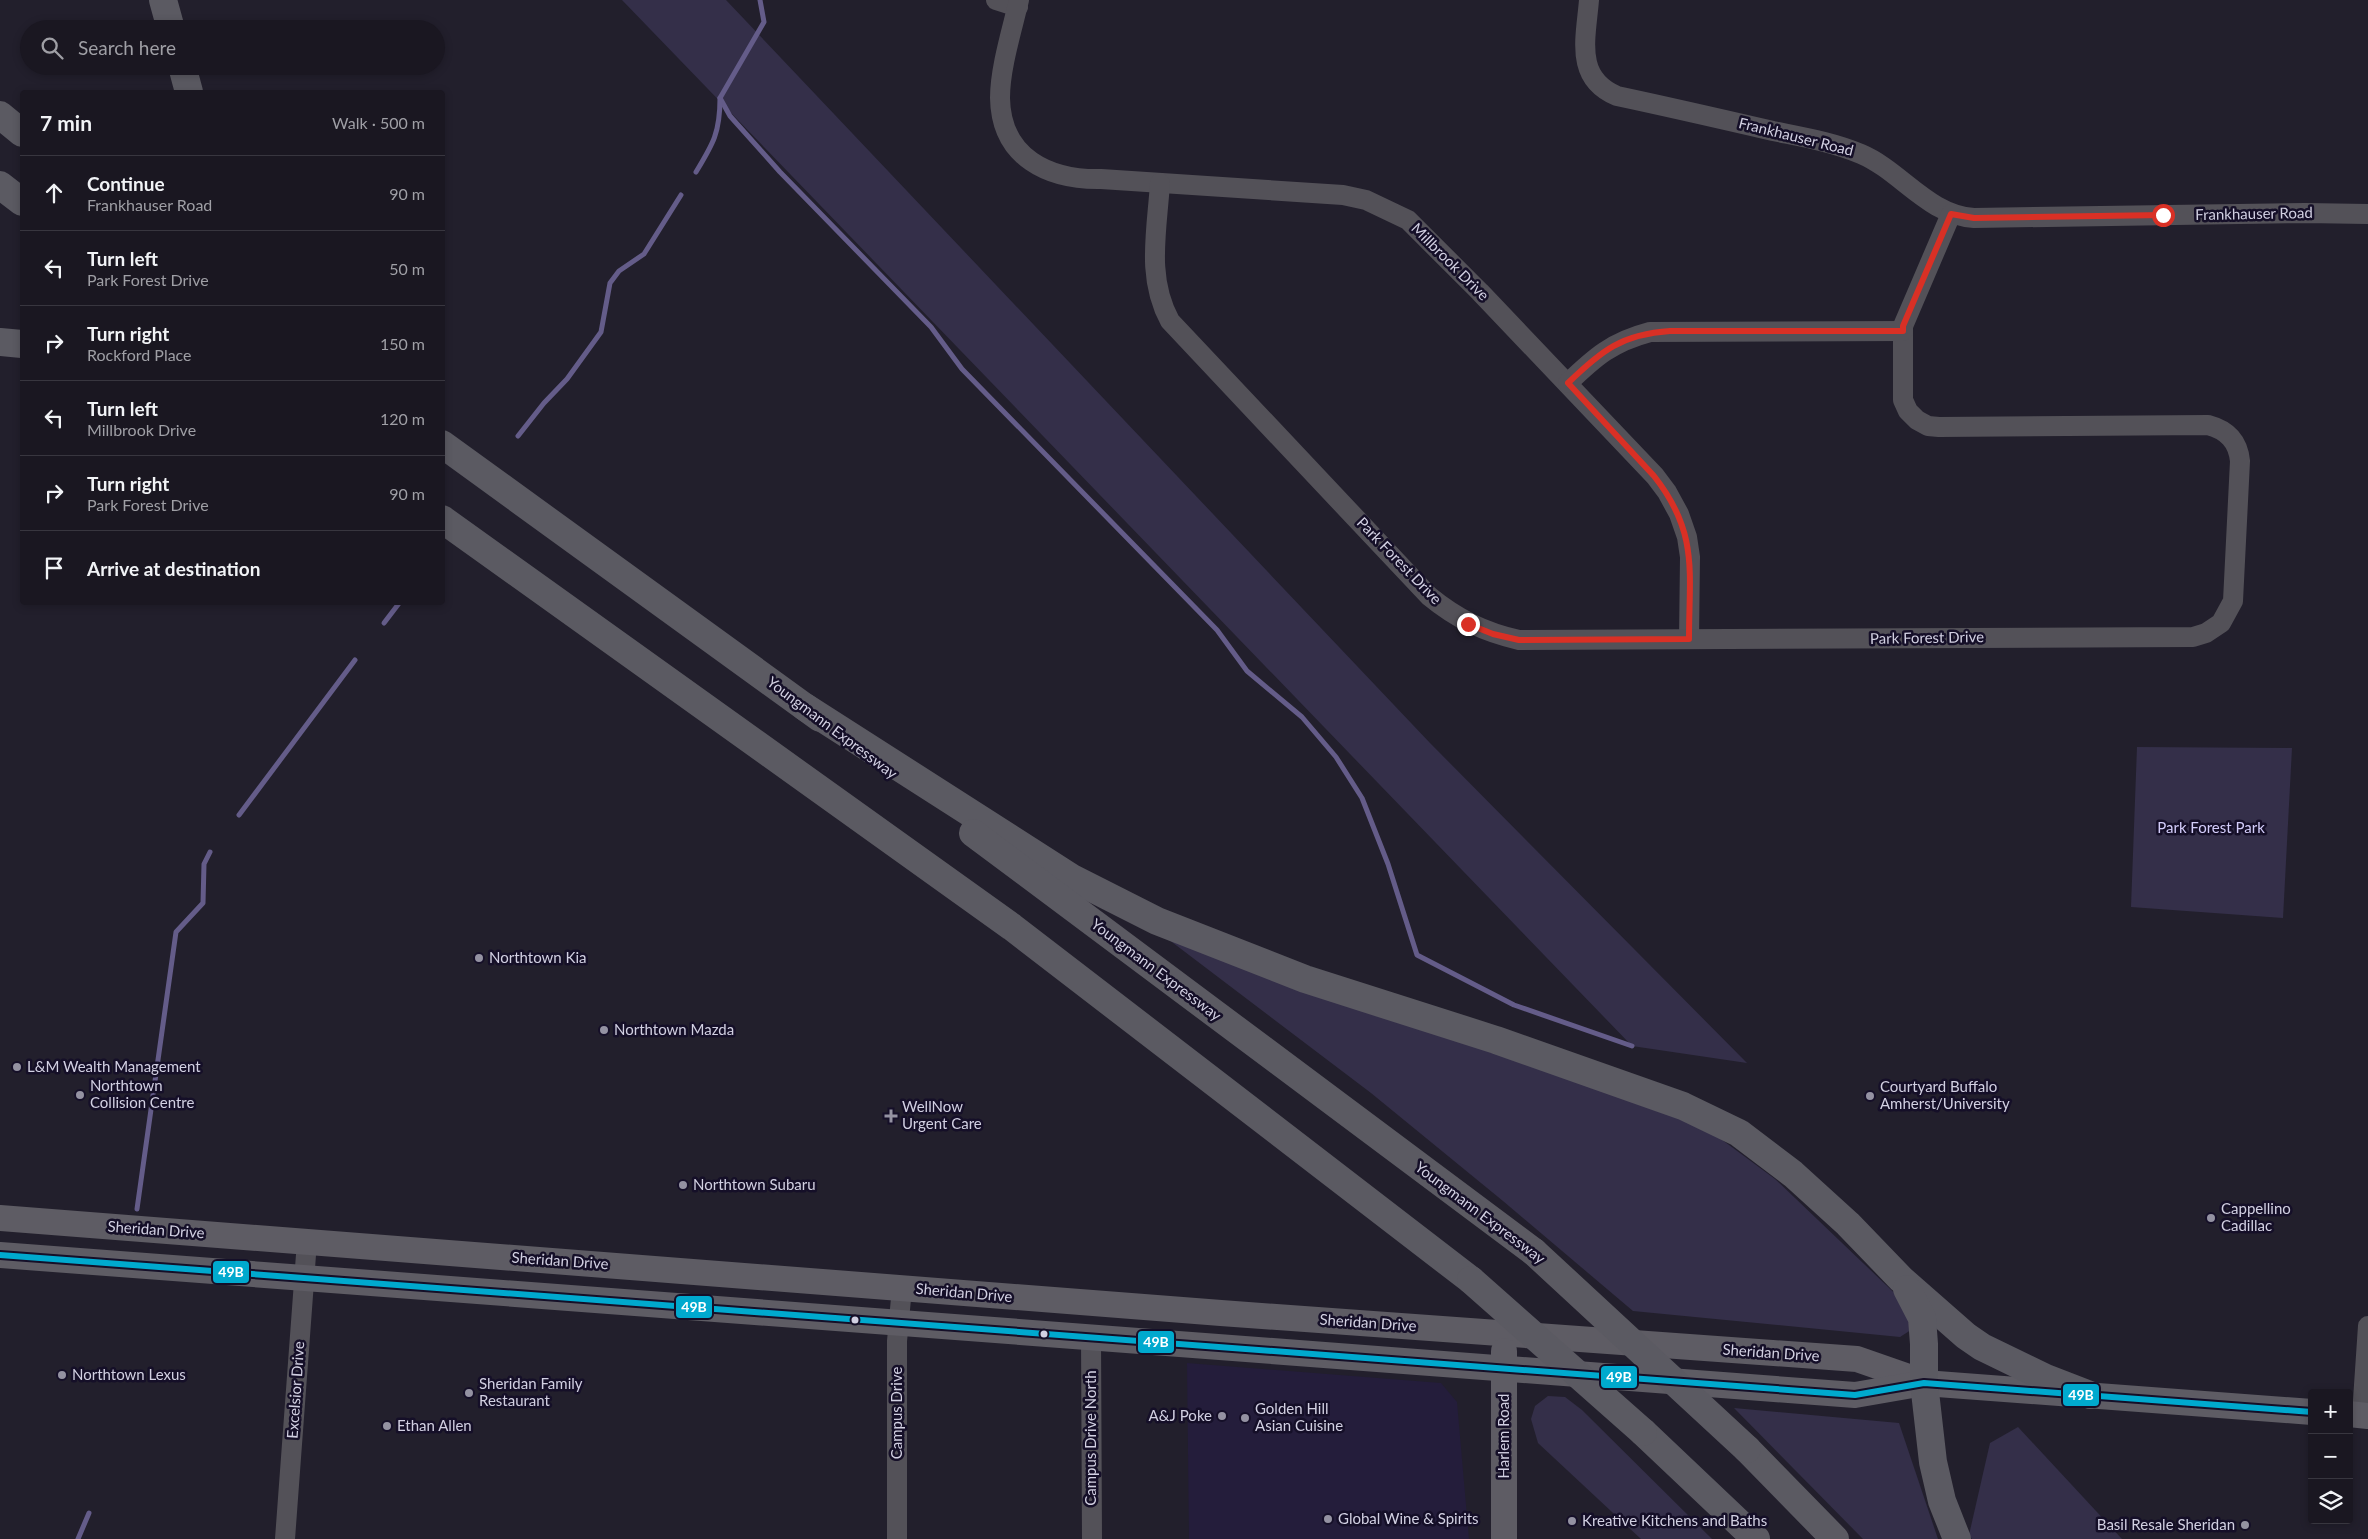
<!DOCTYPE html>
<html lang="en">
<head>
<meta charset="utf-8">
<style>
	body { margin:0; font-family:Lato,sans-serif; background:#23202a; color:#f1f3f6 }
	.controls { position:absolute; right:15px; bottom:15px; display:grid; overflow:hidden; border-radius:5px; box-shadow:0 2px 8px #0003 }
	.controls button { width:45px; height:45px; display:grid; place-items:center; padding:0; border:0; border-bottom:1px solid #38363f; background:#1a1721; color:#f1f3f6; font:25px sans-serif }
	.stop { position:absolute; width:15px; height:15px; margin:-11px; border:4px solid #d93025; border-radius:50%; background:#fff }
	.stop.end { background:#d93025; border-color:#fff; box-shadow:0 1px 5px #0008 }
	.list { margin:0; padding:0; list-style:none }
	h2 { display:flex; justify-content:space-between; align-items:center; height:65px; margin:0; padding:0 20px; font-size:21px }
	h2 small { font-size:16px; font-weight:400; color:#9f9fa5 }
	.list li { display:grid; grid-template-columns:32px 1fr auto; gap:15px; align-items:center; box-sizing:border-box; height:75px; padding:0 20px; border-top:1px solid #38363f }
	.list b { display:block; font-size:19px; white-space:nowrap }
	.list p { margin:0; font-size:16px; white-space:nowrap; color:#9f9fa5 }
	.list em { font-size:16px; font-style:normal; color:#9f9fa5 }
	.icon { flex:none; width:28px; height:28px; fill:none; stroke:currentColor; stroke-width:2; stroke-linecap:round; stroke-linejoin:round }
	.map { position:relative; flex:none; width:2368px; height:1539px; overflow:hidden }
	.search { position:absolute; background:#1a1721; box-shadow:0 2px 8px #0003; left:20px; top:20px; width:425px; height:55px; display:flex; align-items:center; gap:12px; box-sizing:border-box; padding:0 18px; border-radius:28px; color:#9f9fa5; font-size:19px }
	.panel { position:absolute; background:#1a1721; box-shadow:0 2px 8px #0003; left:20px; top:90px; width:425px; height:515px; border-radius:5px }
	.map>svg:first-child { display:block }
	.built { fill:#241d3b }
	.green { fill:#342f49 }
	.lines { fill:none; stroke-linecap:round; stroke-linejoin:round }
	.stream { stroke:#645c89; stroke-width:5 }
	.minor { stroke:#535158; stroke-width:20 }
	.major { stroke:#5e5c64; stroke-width:26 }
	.highway { stroke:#5b5a62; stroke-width:28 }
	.highway-bridge { stroke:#5b5a62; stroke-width:28 }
	.bus-1-casing { stroke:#150f28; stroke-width:10 }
	.bus-1 { stroke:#00a9ce; stroke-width:6 }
	.route { stroke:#d93025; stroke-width:6 }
	.poi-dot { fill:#9492a2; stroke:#150f28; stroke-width:2 }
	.bus-dot { fill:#d2d0e2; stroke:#150f28; stroke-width:2 }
	.labels { text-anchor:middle; stroke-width:5; stroke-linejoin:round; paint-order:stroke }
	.street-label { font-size:15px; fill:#d2d0e2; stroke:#150f28 }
	.park-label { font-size:15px; fill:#d3cdfa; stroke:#150f28 }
	.poi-label { font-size:15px; fill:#d2d0e2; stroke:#150f28; text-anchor:start }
	.line-badge { stroke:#150f28; stroke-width:2 }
	.badge-label { font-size:14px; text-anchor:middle; font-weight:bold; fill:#fff }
</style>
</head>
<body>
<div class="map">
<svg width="2368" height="1539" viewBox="0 0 2368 1539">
	<rect width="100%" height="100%" fill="#221f2c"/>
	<polygon class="built" points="1187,1363 1441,1383 1457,1402 1469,1539 1189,1539"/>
	<g class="green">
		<polygon points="622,0 726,0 1430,743 1747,1063 1632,1046"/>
		<polygon points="2137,747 2292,748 2283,918 2131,907"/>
		<polygon points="1160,933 1702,1125 1775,1179 1908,1306 1914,1328 1900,1337 1633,1311 1503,1201 1371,1093"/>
		<polygon points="1548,1396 1565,1397 1582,1410 1712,1539 1641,1539 1538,1443 1531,1419 1535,1406"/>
		<polygon points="1734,1408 1899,1423 1938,1539 1863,1539"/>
		<polygon points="2018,1427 2122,1539 1972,1539 1969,1535 1990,1443"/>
	</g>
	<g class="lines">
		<g class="stream">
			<polyline points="720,98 730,116 780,172 931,327 962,369 1217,630 1247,671 1302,717 1336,757 1362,798 1388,864 1417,955 1514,1005 1632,1046"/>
			<path d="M696 172C713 144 720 133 720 98L764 22 760 0"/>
			<polyline points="518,436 544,403 567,379 601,332 610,283 619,271 644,254 681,195"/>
			<polyline points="384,623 400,602"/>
			<polyline points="239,815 355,660"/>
			<polyline points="137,1209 176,932 203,903 204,864 210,852"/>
			<polyline points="78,1539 89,1513"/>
		</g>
		<g class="minor">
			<polyline points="996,0 1018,7"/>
			<path d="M1019 0C1012 30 1000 68 1000 98 1001 158 1049 180 1101 179L1343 195 1366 200 1408 220 1480 292 1655 476 1667 492 1679 514 1687 537 1690 557 1689 639"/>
			<path d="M1589 0C1586 38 1574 78 1617 96 1669 107 1721 119 1773 131 1802 137 1833 142 1861 154 1901 171 1928 215 1974 218L2305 213 2368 214"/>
			<path d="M1160 183C1157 231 1146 277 1170 321L1429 596C1457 619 1484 632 1519 640L2193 637 2206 633 2221 623 2233 601 2240 461C2238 441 2227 430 2208 425L1939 427 1928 426 1917 420 1908 411 1903 400V326L1951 214"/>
			<path d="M1568 383C1595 357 1612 342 1650 332L1903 331"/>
			<polyline points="1091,1337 1092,1539"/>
			<polyline points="2362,1415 2368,1326"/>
			<polyline points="285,1539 307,1241"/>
			<polyline points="897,1539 897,1341 902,1288"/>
		</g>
		<g class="major">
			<polyline points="0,1218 1221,1313 1857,1359 1923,1382"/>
			<polyline points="0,1255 1855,1395 1924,1383 2312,1412"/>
			<polyline points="1504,1351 1504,1539"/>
			<polyline points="2349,1414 2368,1416"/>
		</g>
		<g class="highway">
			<polyline points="163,0 171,29"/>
			<polyline points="182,66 189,92"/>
			<polyline points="0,115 22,133"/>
			<polyline points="0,185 22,202"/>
			<polyline points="0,342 22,344"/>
			<polyline points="442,444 820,718"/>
			<polyline points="442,519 1012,927 1471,1280"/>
			<polyline points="805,707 1072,878 1157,921 1305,979 1496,1040 1683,1106 1739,1133 1793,1174 1848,1224 1901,1279 1966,1336 1982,1347 2046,1378 2090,1395"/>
			<polyline points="973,833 1534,1252"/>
			<polyline points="1907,1289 1922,1318 1924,1344 1924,1383 1933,1462 1942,1501 1957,1539"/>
			<polyline points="1643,1432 1756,1539"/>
			<polyline points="1747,1449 1835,1539"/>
		</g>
		<g class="highway-bridge">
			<polyline points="1534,1252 1747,1449"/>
			<polyline points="1471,1280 1643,1432"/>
		</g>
		<g class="bus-1-casing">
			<polyline id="bus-1" points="0,1255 1855,1395 1924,1383 2312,1412"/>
		</g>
		<use href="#bus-1" class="bus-1"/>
	</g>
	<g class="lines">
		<path class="route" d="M1468 624 1493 634 1519 640 1689 639C1689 572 1699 533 1654 476L1568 383C1601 351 1622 334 1670 331H1903V326L1951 214 1974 218 2163 215"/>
	</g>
	<g class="poi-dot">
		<circle cx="479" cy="958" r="5"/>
		<circle cx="604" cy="1030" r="5"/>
		<circle cx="17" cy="1067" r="5"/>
		<circle cx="80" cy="1095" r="5"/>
		<circle cx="1870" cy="1096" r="5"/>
		<path d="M888.5 1108.5h5v5h5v5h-5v5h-5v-5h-5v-5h5z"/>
		<circle cx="683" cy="1185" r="5"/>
		<circle cx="2211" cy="1218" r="5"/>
		<circle cx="62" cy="1375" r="5"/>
		<circle cx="469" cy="1393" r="5"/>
		<circle cx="1222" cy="1416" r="5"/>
		<circle cx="1245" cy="1418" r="5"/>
		<circle cx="387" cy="1426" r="5"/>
		<circle cx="1328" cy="1519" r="5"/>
		<circle cx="1572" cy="1521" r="5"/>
		<circle cx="2245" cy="1525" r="5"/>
	</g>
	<g class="bus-dot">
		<circle cx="855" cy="1320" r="4.5"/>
		<circle cx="1044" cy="1334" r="4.5"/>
	</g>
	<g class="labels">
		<g class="street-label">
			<text transform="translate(1796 137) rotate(14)" y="5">Frankhauser Road</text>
			<text transform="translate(2254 214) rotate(-1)" y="5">Frankhauser Road</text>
			<text transform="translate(1450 262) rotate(45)" y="5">Millbrook Drive</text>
			<text transform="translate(1399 561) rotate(46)" y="5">Park Forest Drive</text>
			<text transform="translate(1927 638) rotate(-1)" y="5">Park Forest Drive</text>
			<text transform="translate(832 728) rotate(37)" y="5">Youngmann Expressway</text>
			<text transform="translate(1156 970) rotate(37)" y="5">Youngmann Expressway</text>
			<text transform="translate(1480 1213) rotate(37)" y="5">Youngmann Expressway</text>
			<text transform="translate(156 1230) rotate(4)" y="5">Sheridan Drive</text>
			<text transform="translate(560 1261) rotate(4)" y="5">Sheridan Drive</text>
			<text transform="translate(964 1293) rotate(5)" y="5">Sheridan Drive</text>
			<text transform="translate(1368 1323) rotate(4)" y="5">Sheridan Drive</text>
			<text transform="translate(1771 1353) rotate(4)" y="5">Sheridan Drive</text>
			<text transform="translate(296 1390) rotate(-86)" y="5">Excelsior Drive</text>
			<text transform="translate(897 1413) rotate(-90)" y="5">Campus Drive</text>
			<text transform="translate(1504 1436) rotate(-90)" y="5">Harlem Road</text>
			<text transform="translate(1091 1438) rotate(-90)" y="5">Campus Drive North</text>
		</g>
		<g class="park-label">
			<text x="2211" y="833">Park Forest Park</text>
		</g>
		<g class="poi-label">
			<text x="489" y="963">Northtown Kia</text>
			<text x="614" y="1035">Northtown Mazda</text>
			<text x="27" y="1072">L&amp;M Wealth Management</text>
			<text x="90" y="1091">Northtown<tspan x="90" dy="17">Collision Centre</tspan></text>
			<text x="1880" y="1092">Courtyard Buffalo<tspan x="1880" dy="17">Amherst/University</tspan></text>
			<text x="902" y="1112">WellNow<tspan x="902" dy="17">Urgent Care</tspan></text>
			<text x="693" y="1190">Northtown Subaru</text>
			<text x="2221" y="1214">Cappellino<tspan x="2221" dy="17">Cadillac</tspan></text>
			<text x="72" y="1380">Northtown Lexus</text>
			<text x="479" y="1389">Sheridan Family<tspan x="479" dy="17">Restaurant</tspan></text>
			<text x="1255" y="1414">Golden Hill<tspan x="1255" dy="17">Asian Cuisine</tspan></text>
			<text x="1212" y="1421" text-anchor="end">A&amp;J Poke</text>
			<text x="397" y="1431">Ethan Allen</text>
			<text x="1338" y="1524">Global Wine &amp; Spirits</text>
			<text x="1582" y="1526">Kreative Kitchens and Baths</text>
			<text x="2235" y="1530" text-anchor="end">Basil Resale Sheridan</text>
		</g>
	</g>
	<g class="line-badge">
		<rect x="212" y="1260" width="38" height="24" rx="5" fill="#00a9ce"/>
		<rect x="675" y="1295" width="38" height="24" rx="5" fill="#00a9ce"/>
		<rect x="1137" y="1330" width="38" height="24" rx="5" fill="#00a9ce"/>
		<rect x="1600" y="1365" width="38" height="24" rx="5" fill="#00a9ce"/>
		<rect x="2062" y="1383" width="38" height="24" rx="5" fill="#00a9ce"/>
	</g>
	<g class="badge-label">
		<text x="231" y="1277">49B</text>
		<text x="694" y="1312">49B</text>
		<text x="1156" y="1347">49B</text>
		<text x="1619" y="1382">49B</text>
		<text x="2081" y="1400">49B</text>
	</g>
</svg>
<div class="controls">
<button>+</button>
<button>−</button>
<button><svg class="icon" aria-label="layers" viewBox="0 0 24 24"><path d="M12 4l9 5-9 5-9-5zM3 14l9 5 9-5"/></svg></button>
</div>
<div class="stop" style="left:2163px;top:215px"></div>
<div class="stop end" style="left:1468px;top:624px"></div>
<div class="search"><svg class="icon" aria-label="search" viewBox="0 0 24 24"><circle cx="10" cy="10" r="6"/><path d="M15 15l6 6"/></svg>Search here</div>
<section class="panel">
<h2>7 min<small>Walk · 500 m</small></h2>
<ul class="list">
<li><svg class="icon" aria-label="ahead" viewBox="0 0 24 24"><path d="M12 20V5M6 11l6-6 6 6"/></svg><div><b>Continue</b><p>Frankhauser Road</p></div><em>90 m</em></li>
<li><svg class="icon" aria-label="left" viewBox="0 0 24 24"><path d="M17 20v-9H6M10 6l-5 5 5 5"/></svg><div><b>Turn left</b><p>Park Forest Drive</p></div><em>50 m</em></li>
<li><svg class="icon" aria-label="right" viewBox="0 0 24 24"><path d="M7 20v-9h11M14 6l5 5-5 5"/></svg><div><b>Turn right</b><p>Rockford Place</p></div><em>150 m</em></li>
<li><svg class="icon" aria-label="left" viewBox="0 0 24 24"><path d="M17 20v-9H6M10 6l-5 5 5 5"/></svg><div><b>Turn left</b><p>Millbrook Drive</p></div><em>120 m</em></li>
<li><svg class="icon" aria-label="right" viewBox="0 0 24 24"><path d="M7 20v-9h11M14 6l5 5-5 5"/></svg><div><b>Turn right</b><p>Park Forest Drive</p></div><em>90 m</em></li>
<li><svg class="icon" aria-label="arrive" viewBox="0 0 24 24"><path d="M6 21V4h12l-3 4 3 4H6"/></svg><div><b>Arrive at destination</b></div></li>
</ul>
</section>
</div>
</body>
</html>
